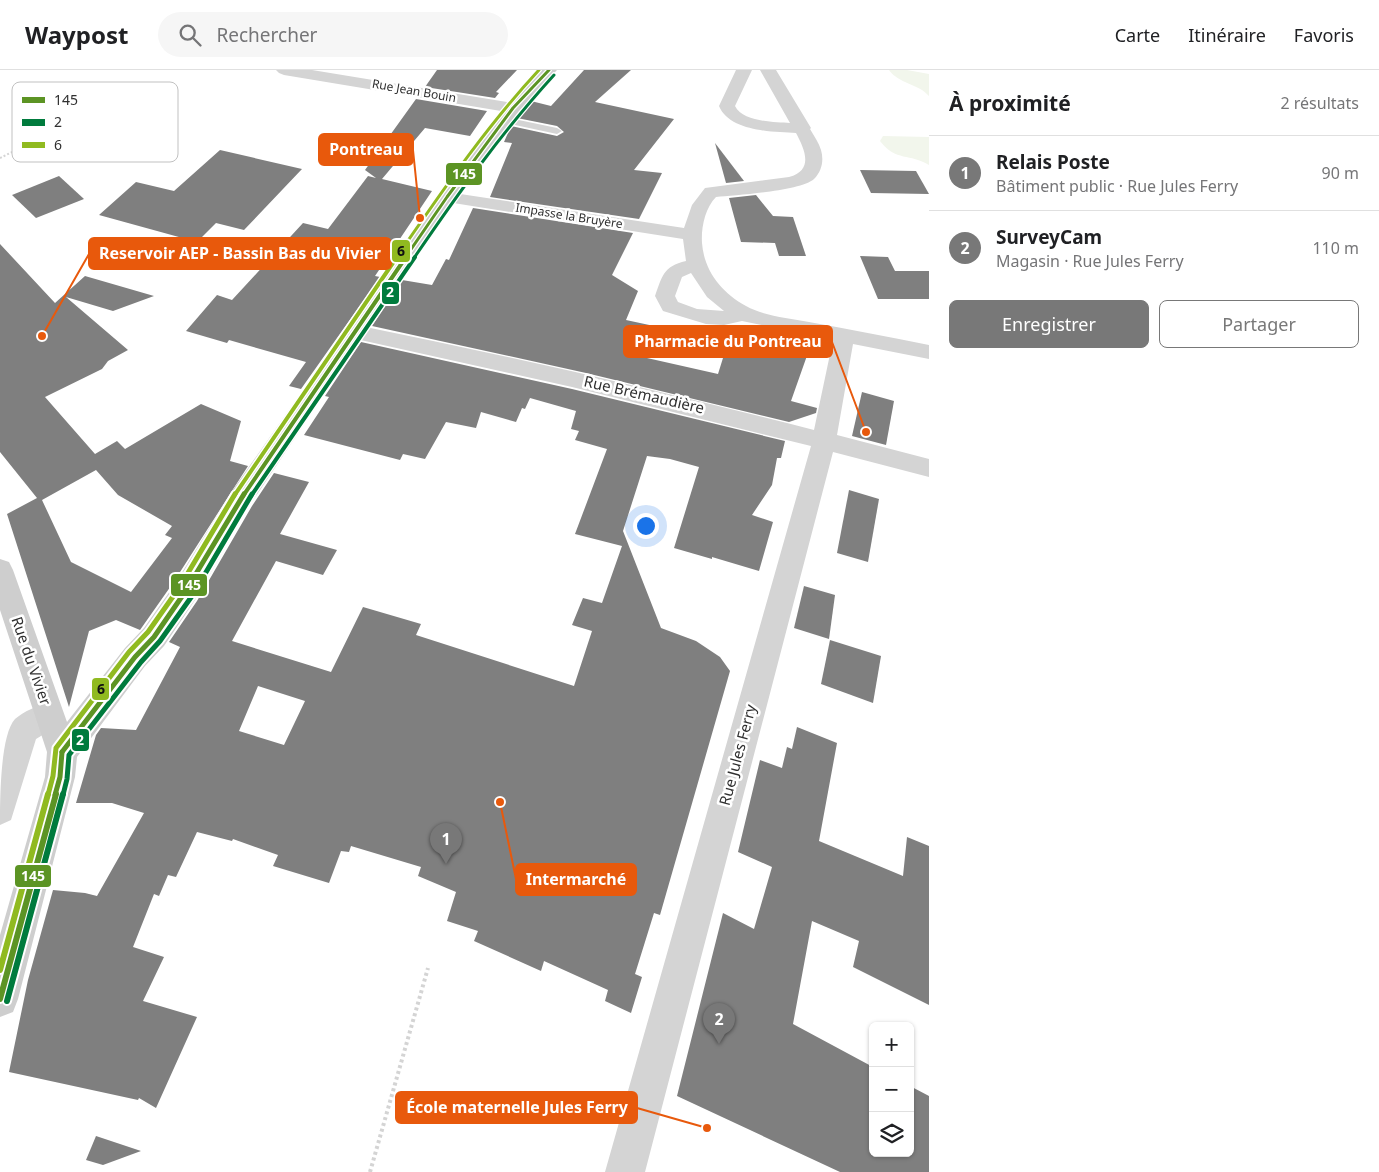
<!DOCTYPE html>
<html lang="fr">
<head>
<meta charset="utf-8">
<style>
	body { margin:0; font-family:"Noto Sans",sans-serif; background:#f6f6f6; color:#202124 }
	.controls { position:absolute; right:15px; bottom:15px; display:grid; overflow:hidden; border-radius:8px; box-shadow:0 1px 4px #0004 }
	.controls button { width:45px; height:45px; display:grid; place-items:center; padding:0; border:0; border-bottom:1px solid #e0e0e0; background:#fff; color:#202124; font:25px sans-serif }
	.you { position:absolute; left:645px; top:455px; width:18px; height:18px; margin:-12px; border:4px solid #fff; border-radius:50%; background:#1a73e8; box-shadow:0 0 0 8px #1a73e833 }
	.badge { display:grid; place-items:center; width:32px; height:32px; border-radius:50%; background:#787878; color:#fff; font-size:16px; font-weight:700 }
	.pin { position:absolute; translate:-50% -41px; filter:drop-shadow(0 1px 2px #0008) }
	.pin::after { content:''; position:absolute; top:26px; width:18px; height:15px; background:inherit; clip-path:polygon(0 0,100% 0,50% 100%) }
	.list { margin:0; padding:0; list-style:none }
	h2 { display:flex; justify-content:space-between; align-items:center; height:65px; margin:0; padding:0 20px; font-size:21px }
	h2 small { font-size:16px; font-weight:400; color:#757577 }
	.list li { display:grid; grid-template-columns:32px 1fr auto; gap:15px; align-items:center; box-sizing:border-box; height:75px; padding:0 20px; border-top:1px solid #e0e0e0 }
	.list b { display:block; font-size:19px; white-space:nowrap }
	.list p { margin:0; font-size:16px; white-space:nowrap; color:#757577 }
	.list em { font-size:16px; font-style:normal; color:#757577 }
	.actions { display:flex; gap:10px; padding:15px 20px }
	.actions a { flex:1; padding:11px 0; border:1px solid #787878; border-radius:8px; text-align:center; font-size:18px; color:#787878 }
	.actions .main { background:#787878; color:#fff }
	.icon { flex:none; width:28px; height:28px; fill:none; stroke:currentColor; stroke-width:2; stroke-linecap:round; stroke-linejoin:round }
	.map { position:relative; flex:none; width:929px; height:1102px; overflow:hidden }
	header { display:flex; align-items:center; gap:30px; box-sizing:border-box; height:70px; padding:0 25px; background:#fff; border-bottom:1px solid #e0e0e0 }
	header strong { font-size:24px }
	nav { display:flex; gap:28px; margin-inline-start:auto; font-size:18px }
	.search { width:350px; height:45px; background:#f6f6f6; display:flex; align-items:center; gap:12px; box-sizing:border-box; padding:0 18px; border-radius:28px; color:#757577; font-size:19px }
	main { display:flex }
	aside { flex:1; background:#fff }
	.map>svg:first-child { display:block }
	.green { fill:#f2f6ec }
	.building { fill:#7f7f7f; fill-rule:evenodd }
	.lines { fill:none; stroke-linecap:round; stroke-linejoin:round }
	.path-far1 { stroke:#d4d4d4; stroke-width:2; stroke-dasharray:2 2; stroke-linecap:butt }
	.path { stroke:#d4d4d4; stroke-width:4; stroke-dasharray:3 3; stroke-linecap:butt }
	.lane { fill:#d4d4d4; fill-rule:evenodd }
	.street { fill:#d4d4d4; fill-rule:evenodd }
	.secondary { fill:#cecece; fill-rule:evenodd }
	.bus-1-far3-casing { stroke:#fff; stroke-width:5.5 }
	.bus-1-far2-casing { stroke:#fff; stroke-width:7 }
	.bus-1-far1-casing { stroke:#fff; stroke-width:9 }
	.bus-1-casing { stroke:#fff; stroke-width:10 }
	.bus-2-far3-casing { stroke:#fff; stroke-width:5.5 }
	.bus-2-far2-casing { stroke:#fff; stroke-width:7 }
	.bus-2-far1-casing { stroke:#fff; stroke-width:9 }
	.bus-2-casing { stroke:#fff; stroke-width:10 }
	.bus-3-far3-casing { stroke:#fff; stroke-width:5.5 }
	.bus-3-far2-casing { stroke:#fff; stroke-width:7 }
	.bus-3-far1-casing { stroke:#fff; stroke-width:9 }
	.bus-3-casing { stroke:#fff; stroke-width:10 }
	.bus-1-far3 { stroke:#5c9424; stroke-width:3 }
	.bus-1-far2 { stroke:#5c9424; stroke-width:4 }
	.bus-1-far1 { stroke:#5c9424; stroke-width:5 }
	.bus-1 { stroke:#5c9424; stroke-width:6 }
	.bus-2-far3 { stroke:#007b3d; stroke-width:3 }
	.bus-2-far2 { stroke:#007b3d; stroke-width:4 }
	.bus-2-far1 { stroke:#007b3d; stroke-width:5 }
	.bus-2 { stroke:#007b3d; stroke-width:6 }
	.bus-3-far3 { stroke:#90ba20; stroke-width:3 }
	.bus-3-far2 { stroke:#90ba20; stroke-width:4 }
	.bus-3-far1 { stroke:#90ba20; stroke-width:5 }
	.bus-3 { stroke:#90ba20; stroke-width:6 }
	.labels { text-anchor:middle; stroke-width:5; stroke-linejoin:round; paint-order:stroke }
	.far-street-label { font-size:12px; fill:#303030; stroke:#fff }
	.street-label { font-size:15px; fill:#303030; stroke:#fff }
	.key { fill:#fff; stroke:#c1c1c1; stroke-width:1 }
	.key-label { font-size:14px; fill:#303030 }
	.leader { fill:none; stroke:#e8590c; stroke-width:2 }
	.callout-dot { fill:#e8590c; stroke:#fff; stroke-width:2 }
	.callout { fill:#e8590c; stroke:#e8590c; stroke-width:2 }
	.callout-label { font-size:16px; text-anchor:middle; font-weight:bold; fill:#fff }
	.line-badge { stroke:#fff; stroke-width:2 }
	.badge-label { font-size:14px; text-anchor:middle; font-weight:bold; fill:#fff }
	.pale-badge-label { font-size:14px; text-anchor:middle; font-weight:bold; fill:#111 }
</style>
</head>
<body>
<header>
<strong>Waypost</strong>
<div class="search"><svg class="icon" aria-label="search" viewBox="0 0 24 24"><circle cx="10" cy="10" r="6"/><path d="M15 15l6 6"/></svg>Rechercher</div>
<nav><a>Carte</a><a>Itinéraire</a><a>Favoris</a></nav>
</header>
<main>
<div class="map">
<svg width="929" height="1102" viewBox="0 0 929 1102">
	<rect width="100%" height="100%" fill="#fff"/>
	<g class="green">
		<path d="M889 0H907L929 4V26C919 14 899 14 889 0Z"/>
		<path d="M883 66 929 67V95C910 83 896 92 880 71Z"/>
	</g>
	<g class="building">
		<polygon points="437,0 517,0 496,22 499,23 495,28 425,17"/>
		<polygon points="584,0 631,0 595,32 674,49 634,100 662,103 639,149 490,127 512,73 504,72 511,56 557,66 564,62 557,56 517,48 520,42 531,31 551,36"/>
		<polygon points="416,29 487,41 470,66 425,58 382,109 432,121 375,206 380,207 301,319 289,316 306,292 229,270 227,273 186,261 217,225 232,230 303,153 328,159 368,106 376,108 365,100"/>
		<polygon points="715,73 744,111 726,113"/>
		<polygon points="220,80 302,99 244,160 216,153 197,172 99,145 136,112 174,121"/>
		<polygon points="860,100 916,101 929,124 871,123"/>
		<polygon points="59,106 84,129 36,148 12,125"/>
		<polygon points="756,125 773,146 793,147 806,186 779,186 775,173 741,172 729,128"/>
		<polygon points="473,138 633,163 612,205 638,221 626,250 654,256 647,288 718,304 728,272 751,277 755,264 809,280 791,331 817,338 816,343 789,352 586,303 372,256 402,210 432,215 446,189 449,190"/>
		<path d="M0 174 55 233 85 206 154 226 113 241 66 227 128 280 108 291 102 299 45 327 95 384 117 371 125 379 201 334 241 351 230 391 248 396 173 513 140 560 116 550 89 561 69 637 7 444 37 428 0 382ZM96 400 118 425 172 456 165 465 172 468 131 522 71 492 42 430Z"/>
		<polygon points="860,186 888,187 895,201 929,201 929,229 878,229"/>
		<path d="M361 272 572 319 785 371 781 388H777L772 415 752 445 773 452 759 501 712 487V489L674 478 699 397 670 389 647 386 623 461 661 558 696 571 720 587 730 601 660 845 654 843 635 904 642 907 631 943 605 931 608 920 544 891 541 901 474 871 478 861 447 851 456 822 418 806 421 797 351 776 349 782 341 781 329 813 273 796 278 785 233 769 232 771 197 762 176 807 168 805 159 826 154 824 133 877 164 887 143 931 197 947 156 1038 139 1028 138 1030 9 1002 28 910 53 820 85 823 97 826 144 743 112 733H76L96 665 101 658 136 660 180 577 169 572 197 531 252 436 274 403 309 412 280 464 337 480 323 505 276 491 232 571 331 602 363 537 421 554 416 565 574 616 592 561 572 555 583 528 602 533 622 476 575 464 607 379 575 370 579 361 571 359 576 341 530 328 525 339 522 338 516 352 481 342 476 358 446 352 425 389 403 384 400 390 304 365 329 327 325 326ZM258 616 305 631 284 675 239 661Z"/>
		<polygon points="862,322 894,331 886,375 852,366"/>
		<polygon points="849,420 879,429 868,492 837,483"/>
		<polygon points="804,516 835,525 829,569 794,558"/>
		<polygon points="830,570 881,586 873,633 821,614"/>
		<polygon points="797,657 837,673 819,771 903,806 907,767 929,776 929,935 853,897 859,871 812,851 793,954 873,997 873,1083 910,1083 910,1016 929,1026 929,1102 840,1102 677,1026 723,843 754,859 772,797 738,782 760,690 782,698 787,677 792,679"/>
		<polygon points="96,1066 141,1081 103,1095 86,1090"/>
	</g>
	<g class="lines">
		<polyline class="path-far1" points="0,88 57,60 136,17 153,15"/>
		<polyline class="path" points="370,1102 428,898"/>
		<polygon class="lane" points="505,47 557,58 562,61 557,64 501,52 500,50 501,48"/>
		<g class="street">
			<polygon points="276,0 312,0 513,33 519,35 521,38 519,41 513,43 284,5 279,3"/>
			<path d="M736 0H752L735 36C743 52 774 52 790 53L760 0H776L811 58 810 59C814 66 819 73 821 80 824 90 822 101 814 109 801 121 737 125 716 127 705 138 701 158 702 173 704 201 722 223 746 236 764 246 788 248 809 252 849 259 889 267 929 275V289L853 274 837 365 929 389V407L833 382 645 1102H605L811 376 572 317 356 269 348 267 345 262 348 257 356 255C510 286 662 321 814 360L833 270 742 251 724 255 706 254 663 241 655 226C662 207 663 196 686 191L683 169 447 132 441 131 438 127 441 123 447 122 684 158 692 135 705 118 789 107C814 100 805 80 796 63 772 62 729 61 719 36ZM691 203 707 227 724 241 697 239 678 232 675 226 682 207Z"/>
			<path d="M49 631 59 635 64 645 59 655 36 669 11 750 0 755C0 731 0 665 15 649 24 641 38 636 49 631Z"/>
		</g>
		<polygon class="secondary" points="540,0 557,0 519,41 454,130 250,435 195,530 164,576 145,596 77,687 75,707 18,929 13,942 0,947 0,865 45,707 47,682 0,540 0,489 9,492 13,500 67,652 125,578 144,558 175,514 232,421 441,123 507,35"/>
		<g class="bus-1-far3-casing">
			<polyline id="bus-1-far3" points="405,188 447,127 513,38 549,0"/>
		</g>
		<g class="bus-1-far2-casing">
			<polyline id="bus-1-far2" points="243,426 406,187"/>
		</g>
		<g class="bus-1-far1-casing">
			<g id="bus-1-far1">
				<polyline points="62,682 135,587 154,567 185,522 244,424"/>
				<polyline points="55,725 60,707 62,682"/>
			</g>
		</g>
		<g class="bus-1-casing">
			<polyline id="bus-1" points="0,929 56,724"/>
		</g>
		<g class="bus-2-far3-casing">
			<path id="bus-2-far3" d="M414 188C457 125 502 62 554 5"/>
		</g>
		<g class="bus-2-far2-casing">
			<polyline id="bus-2-far2" points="251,426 415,187"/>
		</g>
		<g class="bus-2-far1-casing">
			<polyline id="bus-2-far1" points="63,725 67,709 69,685 141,592 160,571 192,526 252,424"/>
		</g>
		<g class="bus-2-casing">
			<polyline id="bus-2" points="7,931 63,724"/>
		</g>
		<g class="bus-3-far3-casing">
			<path id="bus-3-far3" d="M396 188C441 123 485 58 539 0"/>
		</g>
		<g class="bus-3-far2-casing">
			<polyline id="bus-3-far2" points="234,426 397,187"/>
		</g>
		<g class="bus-3-far1-casing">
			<polyline id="bus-3-far1" points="48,725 53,706 56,678 129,582 148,562 179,518 235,424"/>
		</g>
		<g class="bus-3-casing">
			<polyline id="bus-3" points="0,900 48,724"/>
		</g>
		<use href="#bus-1-far3" class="bus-1-far3"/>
		<use href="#bus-1-far2" class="bus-1-far2"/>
		<use href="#bus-1-far1" class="bus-1-far1"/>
		<use href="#bus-1" class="bus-1"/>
		<use href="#bus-2-far3" class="bus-2-far3"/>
		<use href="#bus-2-far2" class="bus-2-far2"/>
		<use href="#bus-2-far1" class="bus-2-far1"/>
		<use href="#bus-2" class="bus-2"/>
		<use href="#bus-3-far3" class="bus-3-far3"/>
		<use href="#bus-3-far2" class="bus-3-far2"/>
		<use href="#bus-3-far1" class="bus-3-far1"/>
		<use href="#bus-3" class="bus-3"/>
	</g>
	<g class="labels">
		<g class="far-street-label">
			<text transform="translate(414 21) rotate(10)" y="4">Rue Jean Bouin</text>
			<text transform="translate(569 146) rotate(9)" y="4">Impasse la Bruyère</text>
		</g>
		<g class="street-label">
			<text transform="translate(644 325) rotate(13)" y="5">Rue Brémaudière</text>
			<text transform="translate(31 591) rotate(71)" y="5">Rue du Vivier</text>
			<text transform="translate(738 685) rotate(-75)" y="5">Rue Jules Ferry</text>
		</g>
	</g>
	<rect x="12" y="12" width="166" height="80" rx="8" class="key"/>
	<rect x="22" y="27" width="23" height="6" fill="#5c9424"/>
	<rect x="22" y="49" width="23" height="7" fill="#007b3d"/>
	<rect x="22" y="72" width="23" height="6" fill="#90ba20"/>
	<g class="key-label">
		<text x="54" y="35">145</text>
		<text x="54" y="57">2</text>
		<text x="54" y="80">6</text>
	</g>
	<path class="leader" d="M420 148L413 80M42 266L89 184M866 362L832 272M500 732L516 809M707 1058L637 1038"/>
	<g class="callout-dot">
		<circle cx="420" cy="148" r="5"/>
		<circle cx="42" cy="266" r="5"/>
		<circle cx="866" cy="362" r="5"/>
		<circle cx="500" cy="732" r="5"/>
		<circle cx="707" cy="1058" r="5"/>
	</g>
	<g class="callout">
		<rect x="319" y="64" width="94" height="31" rx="5"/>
		<rect x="89" y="168" width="302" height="31" rx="5"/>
		<rect x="624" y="256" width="208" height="31" rx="5"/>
		<rect x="516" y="794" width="120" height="31" rx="5"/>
		<rect x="396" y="1022" width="241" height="31" rx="5"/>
	</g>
	<g class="callout-label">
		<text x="366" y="85">Pontreau</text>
		<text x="240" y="189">Reservoir AEP - Bassin Bas du Vivier</text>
		<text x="728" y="277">Pharmacie du Pontreau</text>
		<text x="576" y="815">Intermarché</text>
		<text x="517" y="1043">École maternelle Jules Ferry</text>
	</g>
	<g class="line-badge">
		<rect x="445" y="92" width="38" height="24" rx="5" fill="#5c9424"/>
		<rect x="391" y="169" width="20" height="24" rx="5" fill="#90ba20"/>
		<rect x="381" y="211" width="19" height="24" rx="5" fill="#007b3d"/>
		<rect x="170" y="503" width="38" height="24" rx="5" fill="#5c9424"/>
		<rect x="91" y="607" width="19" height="24" rx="5" fill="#90ba20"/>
		<rect x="71" y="658" width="19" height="24" rx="5" fill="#007b3d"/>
		<rect x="14" y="794" width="38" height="24" rx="5" fill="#5c9424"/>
	</g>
	<g class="badge-label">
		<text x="464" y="109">145</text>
		<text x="390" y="227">2</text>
		<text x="189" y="520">145</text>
		<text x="80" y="675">2</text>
		<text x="33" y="811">145</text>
	</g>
	<g class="pale-badge-label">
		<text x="401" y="186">6</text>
		<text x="101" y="624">6</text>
	</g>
</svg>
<div class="controls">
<button>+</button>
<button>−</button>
<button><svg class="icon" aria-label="layers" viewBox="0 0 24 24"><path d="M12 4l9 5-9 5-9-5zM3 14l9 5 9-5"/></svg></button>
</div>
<div class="you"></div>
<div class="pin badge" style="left:446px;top:794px">1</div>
<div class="pin badge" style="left:719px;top:974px">2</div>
</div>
<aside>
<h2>À proximité<small>2 résultats</small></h2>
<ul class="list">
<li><span class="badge">1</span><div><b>Relais Poste</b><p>Bâtiment public · Rue Jules Ferry</p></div><em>90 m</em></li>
<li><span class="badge">2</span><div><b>SurveyCam</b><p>Magasin · Rue Jules Ferry</p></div><em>110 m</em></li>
</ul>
<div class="actions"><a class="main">Enregistrer</a><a>Partager</a></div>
</aside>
</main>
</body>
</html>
